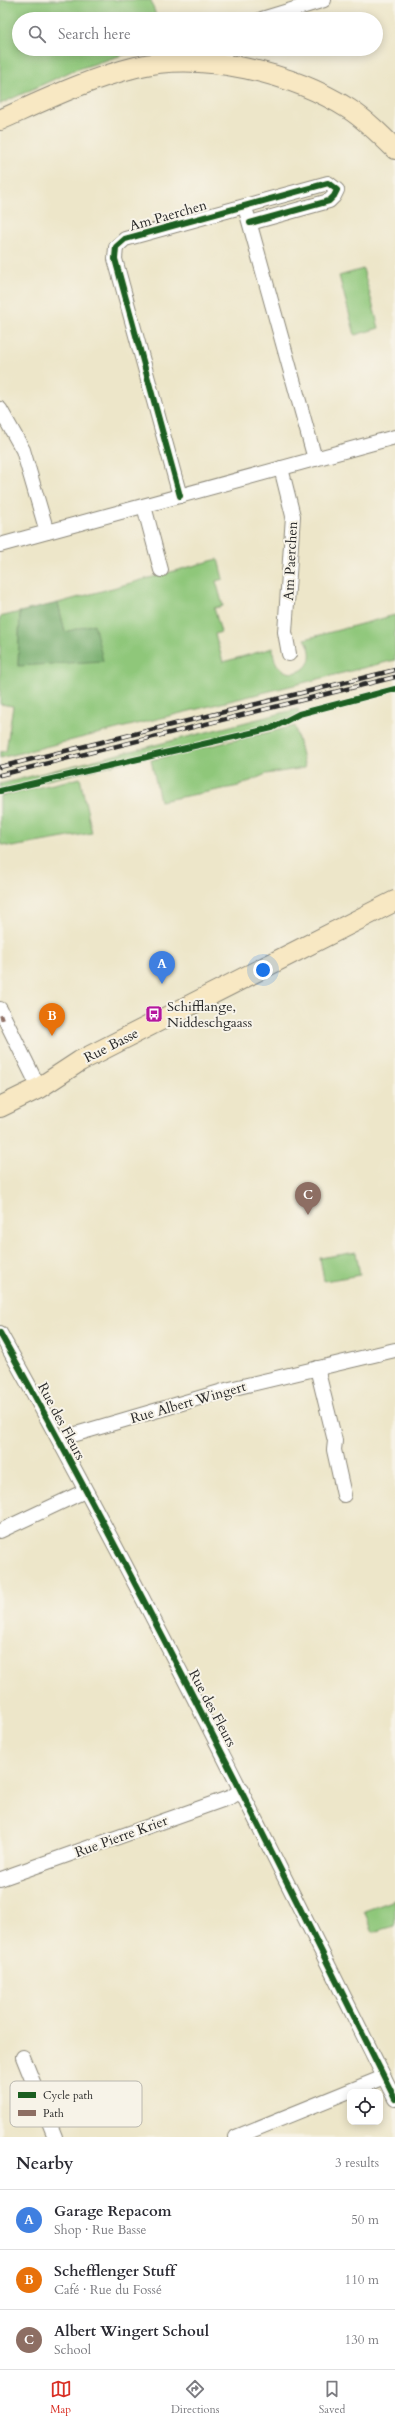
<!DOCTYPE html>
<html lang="en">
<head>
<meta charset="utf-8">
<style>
	body { margin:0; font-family:Cardo,serif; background:#f7f7f7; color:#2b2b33 }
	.controls { position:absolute; right:12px; bottom:12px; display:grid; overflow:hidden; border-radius:8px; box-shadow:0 2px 10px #0003 }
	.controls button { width:36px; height:36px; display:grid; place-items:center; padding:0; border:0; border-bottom:1px solid #e1e1e2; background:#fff; color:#2b2b33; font:20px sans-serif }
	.you { position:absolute; left:263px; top:970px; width:14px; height:14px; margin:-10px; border:3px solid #fff; border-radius:50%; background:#1a73e8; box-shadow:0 0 0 6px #1a73e833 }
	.badge { display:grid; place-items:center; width:26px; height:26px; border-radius:50%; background:#d93025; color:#fff; font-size:13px; font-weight:700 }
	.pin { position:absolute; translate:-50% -33px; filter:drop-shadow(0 1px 2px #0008) }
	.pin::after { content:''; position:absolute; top:21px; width:14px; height:12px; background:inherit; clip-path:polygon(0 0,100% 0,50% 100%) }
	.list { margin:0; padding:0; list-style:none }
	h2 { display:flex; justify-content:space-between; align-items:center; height:52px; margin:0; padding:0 16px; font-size:17px }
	h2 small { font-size:13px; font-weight:400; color:#7c7c81 }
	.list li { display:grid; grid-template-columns:26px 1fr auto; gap:12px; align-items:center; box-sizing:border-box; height:60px; padding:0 16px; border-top:1px solid #e1e1e2 }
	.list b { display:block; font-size:15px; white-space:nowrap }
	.list p { margin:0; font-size:13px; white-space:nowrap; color:#7c7c81 }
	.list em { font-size:13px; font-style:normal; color:#7c7c81 }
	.icon { flex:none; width:22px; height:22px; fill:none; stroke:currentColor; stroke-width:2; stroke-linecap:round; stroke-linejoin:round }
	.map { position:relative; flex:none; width:395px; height:2137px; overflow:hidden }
	.search { position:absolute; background:#fff; box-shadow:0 2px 10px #0003; left:12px; right:12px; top:12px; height:44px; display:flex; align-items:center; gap:10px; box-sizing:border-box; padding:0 14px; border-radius:22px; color:#7c7c81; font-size:15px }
	.sheet { height:232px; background:#fff }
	nav { display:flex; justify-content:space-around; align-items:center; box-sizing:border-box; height:56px; border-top:1px solid #e1e1e2; background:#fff; font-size:11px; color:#7c7c81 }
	nav a { display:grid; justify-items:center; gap:2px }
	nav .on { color:#d93025 }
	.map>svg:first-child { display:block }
	.green { fill:#8fc77a; stroke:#5d7952 }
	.forest { fill:#73ac6a; stroke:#4f6c4a }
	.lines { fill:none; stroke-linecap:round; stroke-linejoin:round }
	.street-casing { stroke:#8c887a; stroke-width:16 }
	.secondary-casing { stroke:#8c887a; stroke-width:22 }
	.street { stroke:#fff; stroke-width:14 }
	.secondary { stroke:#f8e8c3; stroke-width:20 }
	.rail-casing { stroke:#2b2b2b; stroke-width:4.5 }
	.rail { stroke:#f7f3e8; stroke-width:3; stroke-dasharray:9; stroke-linecap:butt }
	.quiet { stroke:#8d6e63; stroke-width:5; stroke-dasharray:10 5; stroke-linecap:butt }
	.cycleway-casing { stroke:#f7f3e8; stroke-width:8 }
	.cycleway { stroke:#1b5e20; stroke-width:6 }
	.labels { text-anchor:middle; stroke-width:4; stroke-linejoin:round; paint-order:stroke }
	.street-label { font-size:14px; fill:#2b2b2b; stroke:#f7f3e8 }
	.poi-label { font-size:14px; fill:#2b2b2b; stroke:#f7f3e8; text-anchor:start }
	.key { fill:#f7f3e8; stroke:#bab7af; stroke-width:1 }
	.key-label { font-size:11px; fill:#2b2b2b }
</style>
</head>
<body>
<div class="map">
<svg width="395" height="2137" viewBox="0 0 395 2137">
	<rect width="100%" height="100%" fill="#f7f3e8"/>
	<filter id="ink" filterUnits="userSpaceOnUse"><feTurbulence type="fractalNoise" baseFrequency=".025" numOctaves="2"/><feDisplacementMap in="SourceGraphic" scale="8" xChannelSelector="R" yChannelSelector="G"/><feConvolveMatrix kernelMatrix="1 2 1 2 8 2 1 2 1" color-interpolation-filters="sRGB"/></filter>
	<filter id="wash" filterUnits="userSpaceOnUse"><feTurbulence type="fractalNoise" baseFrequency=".012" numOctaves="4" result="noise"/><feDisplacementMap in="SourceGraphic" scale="16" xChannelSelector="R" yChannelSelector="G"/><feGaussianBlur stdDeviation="0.9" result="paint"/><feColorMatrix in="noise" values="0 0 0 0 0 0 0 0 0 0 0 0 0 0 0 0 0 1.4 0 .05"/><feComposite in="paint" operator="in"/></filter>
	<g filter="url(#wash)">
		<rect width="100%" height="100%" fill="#ede6c9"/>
		<g class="green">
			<polygon points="0,0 151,0 157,19 19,19 19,49 141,49 72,71 0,104"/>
			<polygon points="363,269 379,328 355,335 339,276"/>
			<path d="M218 559 223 579 216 581 223 606 214 608 221 632 215 634 223 662 273 648C273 689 327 674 305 639L395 615V660L0 758V752L6 751 13 706 0 704V617L20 612 18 666 65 632 58 603Z"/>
			<polygon points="298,709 299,714 272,728 0,791 0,784"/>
			<polygon points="295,726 305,768 266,774 239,786 160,801 151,760"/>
			<polygon points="80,778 92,833 12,847 0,844 0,796"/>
			<polygon points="356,1252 360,1275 324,1281 320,1258"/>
			<polygon points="395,1900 395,1926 373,1932 364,1911"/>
		</g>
		<polygon class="forest" points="58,603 65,632 94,624 103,661 18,666 20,612"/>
	</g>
	<g filter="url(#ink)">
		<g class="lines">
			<g class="street-casing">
				<g id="street">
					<polyline points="262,19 324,0"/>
					<polyline points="222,65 225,49"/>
					<polyline points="247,214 315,459"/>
					<polyline points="0,409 23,450 47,532"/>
					<polyline points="281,468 293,516 285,632 289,654"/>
					<polyline points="180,496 115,259 116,247 125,239 328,183 337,190 334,196 329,201 250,223"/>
					<polyline points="144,506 161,570"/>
					<polyline points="0,545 395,437"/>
					<polyline points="0,1009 39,1088"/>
					<path d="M0 1333C140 1584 267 1842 395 2099"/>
					<polyline points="317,1368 335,1441 334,1450 344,1495"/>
					<polyline points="59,1439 230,1389 395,1350"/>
					<polyline points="0,1531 85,1491"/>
					<polyline points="0,1879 231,1797 242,1790"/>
					<polyline points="23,2057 55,2137"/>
					<polyline points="236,2137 384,2077"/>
				</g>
			</g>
			<g class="secondary-casing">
				<g id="secondary">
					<path d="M0 120C45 100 88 79 136 67 203 51 292 73 349 109 366 120 381 135 395 149"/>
					<polyline points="0,1107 39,1088 80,1061 395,901"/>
				</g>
			</g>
			<use href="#street" class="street"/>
			<use href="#secondary" class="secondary"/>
			<g class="rail-casing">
				<g id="rail">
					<polyline points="0,767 395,670"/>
					<polyline points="0,775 395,677"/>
				</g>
			</g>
			<use href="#rail" class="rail"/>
			<polyline class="quiet" points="0,1018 3,1017"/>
			<g class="cycleway-casing">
				<g id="cycleway">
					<polyline points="180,496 115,259 116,247 125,239 328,183 337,190 334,196 329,201 250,223"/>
					<polyline points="0,791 272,728 299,714 395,689"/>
					<path d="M0 1333C140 1584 267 1842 395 2099"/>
				</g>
			</g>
			<use href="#cycleway" class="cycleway"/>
		</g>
	</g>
	<defs>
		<g id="bus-square" transform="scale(0.9)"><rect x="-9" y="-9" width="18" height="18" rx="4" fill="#b5179e" stroke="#f7f3e8"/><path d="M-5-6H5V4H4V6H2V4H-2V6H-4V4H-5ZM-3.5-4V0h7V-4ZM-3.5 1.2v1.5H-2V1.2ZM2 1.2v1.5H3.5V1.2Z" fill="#fff"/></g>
	</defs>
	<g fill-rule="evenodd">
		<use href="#bus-square" x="154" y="1014"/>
	</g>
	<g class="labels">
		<g class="street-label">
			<text transform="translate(168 215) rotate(-16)" y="5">Am Paerchen</text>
			<text transform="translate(290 561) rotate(-87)" y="5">Am Paerchen</text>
			<text transform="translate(111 1045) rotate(-27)" y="5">Rue Basse</text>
			<text transform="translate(188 1402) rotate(-16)" y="5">Rue Albert Wingert</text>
			<text transform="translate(62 1421) rotate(62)" y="5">Rue des Fleurs</text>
			<text transform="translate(213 1708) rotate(62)" y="5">Rue des Fleurs</text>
			<text transform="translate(121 1836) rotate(-20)" y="5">Rue Pierre Krier</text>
		</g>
		<g class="poi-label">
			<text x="167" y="1011">Schifflange,<tspan x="167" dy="16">Niddeschgaass</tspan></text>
		</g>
	</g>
	<rect x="10" y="2081" width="132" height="46" rx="6" class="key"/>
	<rect x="18" y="2092" width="18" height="6" fill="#1b5e20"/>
	<rect x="18" y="2110" width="18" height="6" fill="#8d6e63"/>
	<g class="key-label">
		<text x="43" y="2099">Cycle path</text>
		<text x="43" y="2117">Path</text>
	</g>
</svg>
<div class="controls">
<button><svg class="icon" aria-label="locate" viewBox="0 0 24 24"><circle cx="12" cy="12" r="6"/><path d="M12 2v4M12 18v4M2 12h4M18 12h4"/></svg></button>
</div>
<div class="you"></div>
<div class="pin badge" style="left:162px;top:984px;background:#3f7fe0">A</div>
<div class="pin badge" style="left:52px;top:1036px;background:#e8710a">B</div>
<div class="pin badge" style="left:308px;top:1215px;background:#8d6e63">C</div>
<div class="search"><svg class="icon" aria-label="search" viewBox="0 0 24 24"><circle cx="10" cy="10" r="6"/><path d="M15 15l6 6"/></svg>Search here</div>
</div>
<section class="sheet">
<h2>Nearby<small>3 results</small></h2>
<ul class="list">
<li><span class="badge" style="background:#3f7fe0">A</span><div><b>Garage Repacom</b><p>Shop · Rue Basse</p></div><em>50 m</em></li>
<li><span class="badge" style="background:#e8710a">B</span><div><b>Schefflenger Stuff</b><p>Café · Rue du Fossé</p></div><em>110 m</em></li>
<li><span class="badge" style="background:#8d6e63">C</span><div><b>Albert Wingert Schoul</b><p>School</p></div><em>130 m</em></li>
</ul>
</section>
<nav>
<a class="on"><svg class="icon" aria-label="map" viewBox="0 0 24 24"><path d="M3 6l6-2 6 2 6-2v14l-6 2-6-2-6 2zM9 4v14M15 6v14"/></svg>Map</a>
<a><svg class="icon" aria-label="directions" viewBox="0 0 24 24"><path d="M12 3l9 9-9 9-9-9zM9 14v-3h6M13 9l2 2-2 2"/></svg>Directions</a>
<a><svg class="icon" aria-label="saved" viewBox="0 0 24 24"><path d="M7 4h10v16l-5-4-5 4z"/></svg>Saved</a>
</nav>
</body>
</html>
